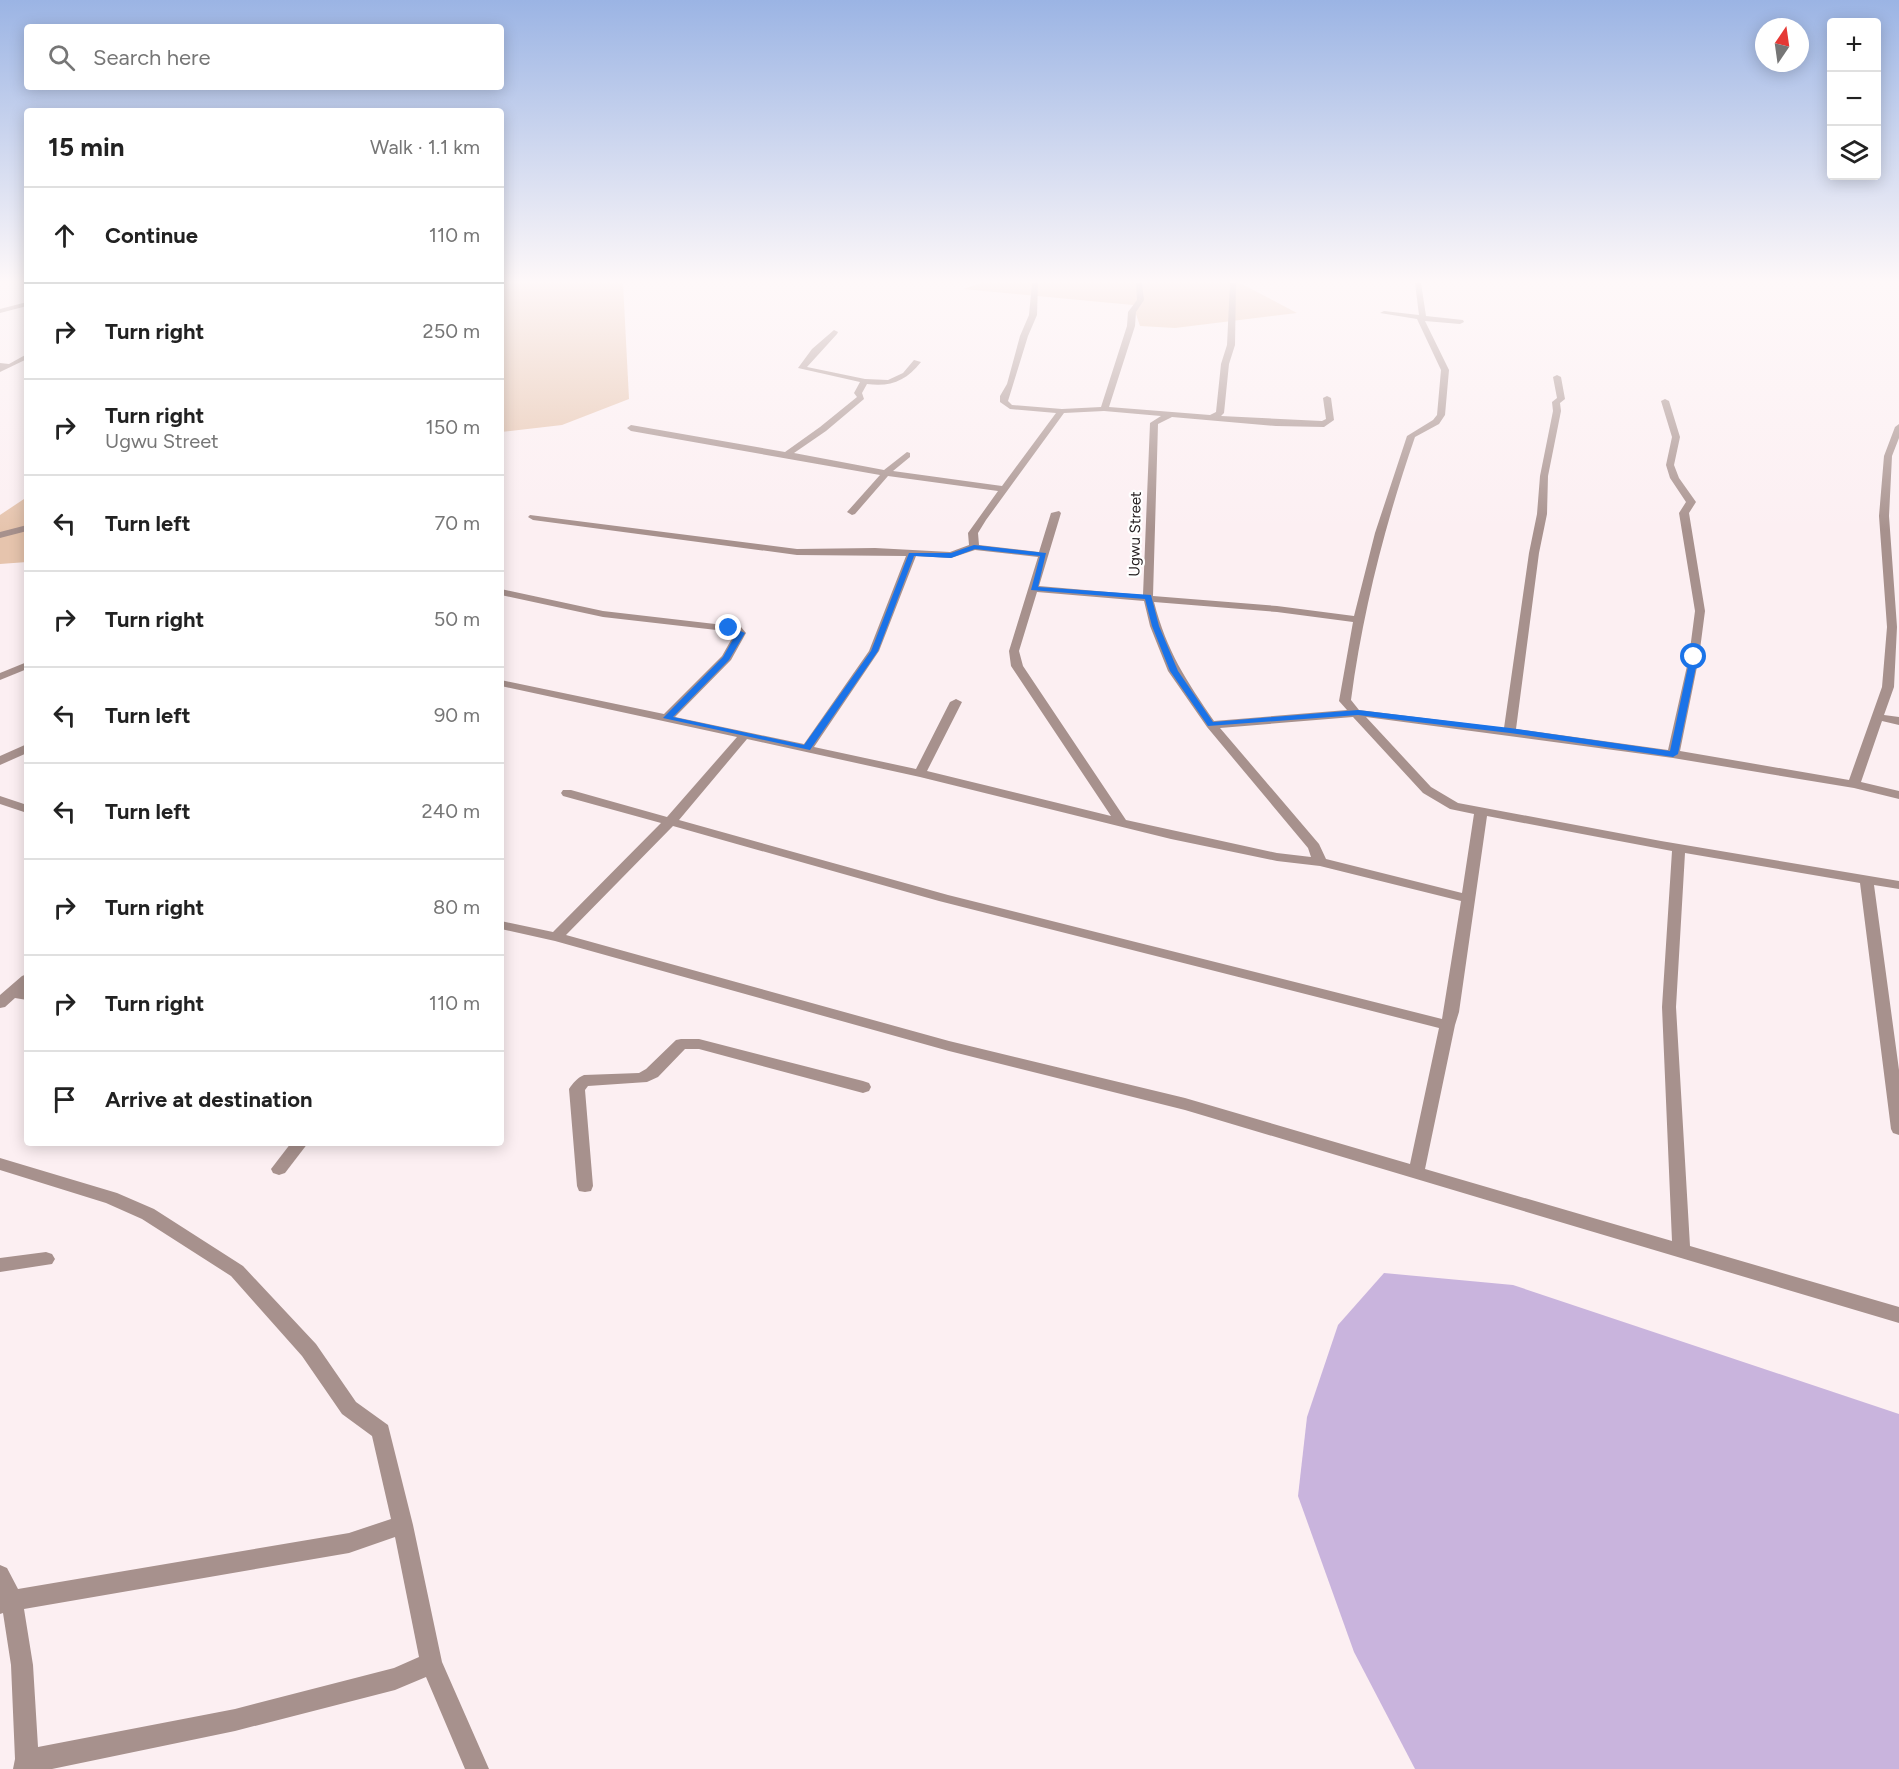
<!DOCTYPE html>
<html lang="en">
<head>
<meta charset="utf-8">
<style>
	body { margin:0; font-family:Figtree,sans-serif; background:#f2f2f2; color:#222 }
	.controls { position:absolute; right:18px; top:18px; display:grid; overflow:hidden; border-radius:6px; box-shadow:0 3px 15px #0003 }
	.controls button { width:54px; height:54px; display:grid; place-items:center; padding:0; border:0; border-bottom:2px solid #e0e0e0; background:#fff; color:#222; font:30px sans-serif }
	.compass { position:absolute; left:1755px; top:18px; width:54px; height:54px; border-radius:50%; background:#fff; box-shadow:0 3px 15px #0003; rotate:13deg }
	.stop { position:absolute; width:18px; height:18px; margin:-14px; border:4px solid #1a73e8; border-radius:50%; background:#fff }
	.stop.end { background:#1a73e8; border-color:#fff; box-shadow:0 2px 6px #0008 }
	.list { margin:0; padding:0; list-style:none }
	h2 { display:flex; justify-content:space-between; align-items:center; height:78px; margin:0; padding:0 24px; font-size:26px }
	h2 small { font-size:20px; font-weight:400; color:#767676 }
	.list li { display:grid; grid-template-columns:39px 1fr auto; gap:18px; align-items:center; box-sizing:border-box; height:96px; padding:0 24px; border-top:2px solid #e0e0e0 }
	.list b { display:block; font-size:22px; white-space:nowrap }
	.list p { margin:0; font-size:20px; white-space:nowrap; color:#767676 }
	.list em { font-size:20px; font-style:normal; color:#767676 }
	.icon { flex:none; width:33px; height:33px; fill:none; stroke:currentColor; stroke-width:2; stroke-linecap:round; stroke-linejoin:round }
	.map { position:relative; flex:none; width:1899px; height:1769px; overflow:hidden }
	.search { position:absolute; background:#fff; box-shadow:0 3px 15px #0003; left:24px; top:24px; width:480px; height:66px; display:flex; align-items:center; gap:15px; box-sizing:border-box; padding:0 21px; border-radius:6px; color:#767676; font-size:22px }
	.panel { position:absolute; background:#fff; box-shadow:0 3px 15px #0003; left:24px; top:108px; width:480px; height:1038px; border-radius:6px }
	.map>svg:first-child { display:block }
	.green { fill:#e6c4ad }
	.water { fill:#c9b4dd }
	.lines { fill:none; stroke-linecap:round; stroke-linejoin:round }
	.minor { fill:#a7918d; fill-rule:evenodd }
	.route { fill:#1a73e8 }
	.labels { text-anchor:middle; stroke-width:4.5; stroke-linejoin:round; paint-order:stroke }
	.street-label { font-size:15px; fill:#262122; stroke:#fff }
</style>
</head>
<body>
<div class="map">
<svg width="1899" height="1769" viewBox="0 0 1899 1769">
	<rect width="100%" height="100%" fill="#fceff2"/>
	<g class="green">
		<polygon points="501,283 623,283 629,399 562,425 501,432"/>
		<polygon points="982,283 1240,283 1297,313 1175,328 1140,326 1133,305 963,289"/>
		<polygon points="27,497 27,562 0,564 0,515"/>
	</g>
	<polygon class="water" points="1384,1273 1513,1285 1899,1414 1899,1769 1415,1769 1354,1652 1298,1496 1307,1417 1338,1325"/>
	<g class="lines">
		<g class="minor">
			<path d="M1032 283H1038L1037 315 1028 336 1008 401 1012 405 1062 409 1101 407 1127 326 1128 312 1137 300 1136 283H1142L1144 300 1136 312 1135 326 1109 407 1210 415 1216 412 1221 364 1227 345 1230 283H1236L1235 345 1229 364 1224 413 1221 416 1322 421 1326 419 1323 398 1327 396 1331 398 1334 420 1324 427 1276 426 1172 417 1158 424 1153 596 1277 606 1354 616 1375 533 1407 436 1433 420 1437 415 1441 370 1417 319 1380 313 1384 311 1419 315 1415 283H1421L1426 316 1463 320 1464 322 1460 324 1425 321 1449 370 1445 415 1439 424 1415 437C1385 524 1363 610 1351 700L1359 710 1504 728 1529 553 1537 514 1540 476 1553 411 1552 402 1557 398 1553 377 1557 375 1561 377 1565 399 1560 403 1561 411 1548 476 1547 514 1539 553 1516 729 1668 750 1689 657 1695 611 1679 513 1686 502 1670 478 1666 465 1672 437 1661 401 1665 399 1669 401 1680 437 1674 465 1679 478 1696 502 1689 513 1705 611 1699 657 1680 751 1849 780 1882 687 1887 627 1879 516 1884 456 1895 427 1899 424V438L1892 456 1889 516 1897 627 1894 687 1884 715 1899 717V725L1882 721 1861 782 1899 791V799L1854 788 1673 758 1366 717 1431 787 1458 803 1661 841 1899 881V889L1874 885 1899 1070V1135L1893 1133 1891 1129 1860 883 1685 853 1676 1007 1690 1246 1899 1307V1323L1185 1110 949 1051 555 941 501 929V921L553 932 661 823 563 796 561 793 563 790H571L667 817 737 737 501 686V680L664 714 722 656 735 633 734 632 603 617 501 595V589L603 611 741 627 746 633 731 660 675 717 804 744 869 651 906 556 797 555 533 520 528 517 530 515 797 549 875 548 950 552 969 545 968 533 998 491 888 476 855 514 852 515 847 512 880 475 631 431 627 428 631 425 785 452 820 427 857 397 854 393 860 382 798 368 812 349 834 330 838 332 837 334 807 367 865 379 888 380 903 373 914 360 921 362C906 381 891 387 867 384L862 393 864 399 826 431 794 453 884 470 907 452 910 453V457L893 471 1002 486 1056 413 1010 409 1000 402V396L1007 384 1020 336 1029 315ZM1104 411 1161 416 1150 423 1143 595 1039 586 1061 513 1059 511 1051 513 1039 552 979 545 978 533 986 520 1064 413ZM975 550 1038 557 1009 651 1011 666 1111 816 927 771 962 702 956 699 950 702 916 769 814 747 879 651 916 556 951 558ZM1037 592 1144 601 1150 626 1168 671 1207 727 1308 848 1311 857 1277 853 1126 820 1023 666 1019 651ZM1154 602 1277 612 1353 622 1339 701 1347 710 1214 721C1186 680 1167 652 1154 602ZM1353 717 1423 793 1450 809 1474 814 1462 893 1326 859 1319 844 1220 728ZM747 739 920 777 1171 839 1277 861 1320 866 1461 901 1442 1019 948 895 679 820ZM1487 816 1672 851 1662 1007 1672 1241 1425 1169 1455 1025 1459 1012ZM673 826 939 901 1439 1028 1410 1164 1185 1098 949 1041 566 935Z"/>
			<polygon points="27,302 27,306 0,313 0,309"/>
			<polygon points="27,354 27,359 0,372 0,363 9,364"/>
			<polygon points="27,525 27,531 0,538 0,532"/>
			<polygon points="27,662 27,669 0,680 0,673"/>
			<polygon points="27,744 27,753 0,765 0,756"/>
			<polygon points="0,796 27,805 27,813 0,804"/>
			<polygon points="27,974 27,987 24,990 27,990 27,1000 15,998 5,1007 0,1008 0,995 22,976"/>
			<path d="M681 1039H699L863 1081 869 1083 871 1087 869 1091 863 1093 699 1049H685L658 1077 647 1082 588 1086 585 1090 593 1186 591 1191 585 1192 579 1191 577 1186 569 1089C573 1083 577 1078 584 1075L639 1073 646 1069 676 1040Z"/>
			<polygon points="291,1143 308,1143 285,1173 279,1175 273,1173 271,1169"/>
			<path d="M0 1158 117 1193 154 1209 243 1266 316 1344 356 1402 388 1425 413 1525 442 1662 489 1769H465L426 1677 395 1690 235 1731 52 1769H13L15 1759 11 1665 3 1613 0 1614V1565L7 1568 18 1589 349 1533 391 1519 372 1436 342 1414 302 1356 231 1276 142 1219 106 1203 0 1170ZM395 1537 419 1657 394 1668 235 1709 38 1747 33 1665 24 1609 349 1553Z"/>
			<polygon points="46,1252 52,1254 55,1259 52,1264 0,1272 0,1258"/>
		</g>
	</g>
	<linearGradient id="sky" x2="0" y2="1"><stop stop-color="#9bb4e4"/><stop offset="0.53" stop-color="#fef8f9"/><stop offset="1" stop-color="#fef8f9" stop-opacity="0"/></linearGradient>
	<rect width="1899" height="531" fill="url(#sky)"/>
	<polygon class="route" points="974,545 1046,553 1038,587 1151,595 1159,626 1178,671 1213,722 1358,710 1510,728 1670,751 1690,657 1694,655 1698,657 1678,754 1673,757 1510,733 1358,715 1208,726 1170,671 1152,626 1145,599 1031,590 1040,556 975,549 951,558 914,556 878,651 810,750 663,718 723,657 736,634 726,628 729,626 745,633 729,660 673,717 804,745 871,651 909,553 951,553"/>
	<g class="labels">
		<g class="street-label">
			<text transform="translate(1135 534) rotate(-89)" y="5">Ugwu Street</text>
		</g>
	</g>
</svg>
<div class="controls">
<button>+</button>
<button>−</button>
<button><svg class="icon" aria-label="layers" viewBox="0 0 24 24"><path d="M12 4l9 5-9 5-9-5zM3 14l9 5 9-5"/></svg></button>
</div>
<svg class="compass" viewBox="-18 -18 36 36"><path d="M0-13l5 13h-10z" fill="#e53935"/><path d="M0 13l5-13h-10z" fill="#767676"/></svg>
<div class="stop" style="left:1694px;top:657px"></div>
<div class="stop end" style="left:729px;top:628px"></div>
<div class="search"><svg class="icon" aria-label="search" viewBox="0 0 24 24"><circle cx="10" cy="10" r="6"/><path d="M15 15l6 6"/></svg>Search here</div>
<section class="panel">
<h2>15 min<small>Walk · 1.1 km</small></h2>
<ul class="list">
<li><svg class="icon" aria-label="ahead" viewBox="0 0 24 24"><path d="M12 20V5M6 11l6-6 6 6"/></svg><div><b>Continue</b></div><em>110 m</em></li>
<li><svg class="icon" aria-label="right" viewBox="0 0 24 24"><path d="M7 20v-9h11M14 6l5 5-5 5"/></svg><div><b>Turn right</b></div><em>250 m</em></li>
<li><svg class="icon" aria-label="right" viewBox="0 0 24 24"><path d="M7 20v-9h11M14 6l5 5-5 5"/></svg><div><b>Turn right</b><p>Ugwu Street</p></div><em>150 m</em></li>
<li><svg class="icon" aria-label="left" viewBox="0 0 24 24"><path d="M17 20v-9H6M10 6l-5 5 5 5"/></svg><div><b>Turn left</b></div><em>70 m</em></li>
<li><svg class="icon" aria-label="right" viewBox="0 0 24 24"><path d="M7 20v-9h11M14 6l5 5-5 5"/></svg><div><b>Turn right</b></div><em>50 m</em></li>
<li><svg class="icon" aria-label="left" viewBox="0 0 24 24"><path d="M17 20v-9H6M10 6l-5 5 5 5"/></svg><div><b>Turn left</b></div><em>90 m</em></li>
<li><svg class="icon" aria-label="left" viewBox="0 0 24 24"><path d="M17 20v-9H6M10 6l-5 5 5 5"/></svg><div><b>Turn left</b></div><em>240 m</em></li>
<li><svg class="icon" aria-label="right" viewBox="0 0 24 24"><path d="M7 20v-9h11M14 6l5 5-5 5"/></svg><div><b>Turn right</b></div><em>80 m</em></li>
<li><svg class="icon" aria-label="right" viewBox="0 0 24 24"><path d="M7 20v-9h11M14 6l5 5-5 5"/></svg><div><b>Turn right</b></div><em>110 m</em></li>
<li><svg class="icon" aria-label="arrive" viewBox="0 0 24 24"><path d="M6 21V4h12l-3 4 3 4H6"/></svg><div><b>Arrive at destination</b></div></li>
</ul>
</section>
</div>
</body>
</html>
